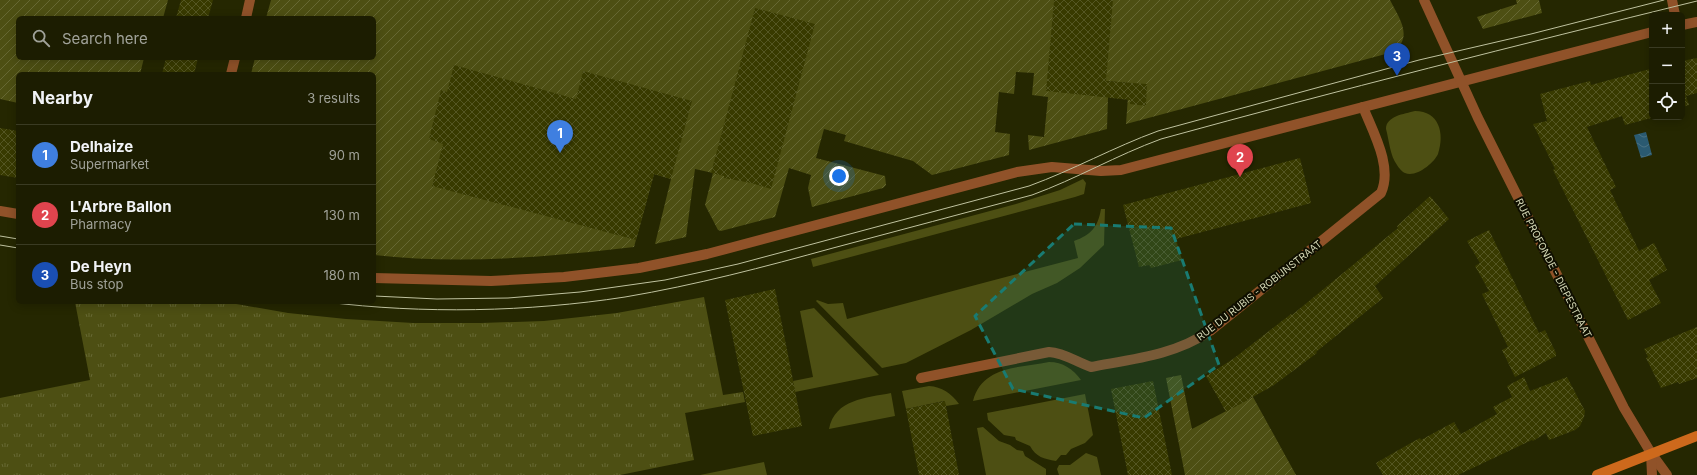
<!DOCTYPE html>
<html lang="en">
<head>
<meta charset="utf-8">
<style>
	body { margin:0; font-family:Inter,sans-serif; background:#25260b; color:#f1f3f6 }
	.controls { position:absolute; right:12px; top:12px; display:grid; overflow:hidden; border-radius:6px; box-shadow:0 2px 10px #0003 }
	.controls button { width:36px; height:36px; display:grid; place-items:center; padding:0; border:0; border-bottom:1px solid #3a3b23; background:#1c1d01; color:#f1f3f6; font:20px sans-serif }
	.you { position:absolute; left:839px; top:176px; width:14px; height:14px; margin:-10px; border:3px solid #fff; border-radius:50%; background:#1a73e8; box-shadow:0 0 0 6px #1a73e833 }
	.badge { display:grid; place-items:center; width:26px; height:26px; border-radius:50%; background:#d93025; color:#fff; font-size:13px; font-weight:700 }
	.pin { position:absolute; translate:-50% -33px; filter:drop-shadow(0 1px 2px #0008) }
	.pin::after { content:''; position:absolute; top:21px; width:14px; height:12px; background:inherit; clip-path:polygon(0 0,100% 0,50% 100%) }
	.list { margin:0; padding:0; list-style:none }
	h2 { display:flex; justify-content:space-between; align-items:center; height:52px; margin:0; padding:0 16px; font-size:17px }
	h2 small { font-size:13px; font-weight:400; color:#a0a299 }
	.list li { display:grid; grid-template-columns:26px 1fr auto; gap:12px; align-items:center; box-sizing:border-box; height:60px; padding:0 16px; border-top:1px solid #3a3b23 }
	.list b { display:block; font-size:15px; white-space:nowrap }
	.list p { margin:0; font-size:13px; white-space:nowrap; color:#a0a299 }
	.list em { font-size:13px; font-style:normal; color:#a0a299 }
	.icon { flex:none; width:22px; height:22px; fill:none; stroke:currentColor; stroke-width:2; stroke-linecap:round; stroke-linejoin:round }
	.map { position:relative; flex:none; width:1697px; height:475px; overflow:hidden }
	.search { position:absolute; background:#1c1d01; box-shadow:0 2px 10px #0003; left:16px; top:16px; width:360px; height:44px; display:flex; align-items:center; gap:10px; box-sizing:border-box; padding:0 14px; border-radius:6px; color:#a0a299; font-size:15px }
	.panel { position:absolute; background:#1c1d01; box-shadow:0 2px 10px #0003; left:16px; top:72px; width:360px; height:232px; border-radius:6px }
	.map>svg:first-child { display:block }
	.grass { fill:#4d4f13 }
	.park { fill:url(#park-tufts) }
	.garden { fill:url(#garden-furrows) }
	.water { fill:url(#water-waves) }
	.building { fill:url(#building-cross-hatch) }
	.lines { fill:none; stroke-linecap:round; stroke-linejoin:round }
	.minor { stroke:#905229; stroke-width:10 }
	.tertiary { stroke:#905229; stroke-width:10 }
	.secondary { stroke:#cd691c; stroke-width:10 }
	.tram { stroke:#bfc29f; stroke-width:1 }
	.marked { fill:#197b72; fill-opacity:0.2; stroke:#197b72; stroke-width:3; stroke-dasharray:8 5; stroke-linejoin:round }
	.labels { text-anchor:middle; stroke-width:4; stroke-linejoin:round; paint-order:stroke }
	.street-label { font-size:10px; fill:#d6d9b6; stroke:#0f0f00 }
</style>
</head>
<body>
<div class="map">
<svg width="1697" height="475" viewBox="0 0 1697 475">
	<defs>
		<pattern id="park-tufts" width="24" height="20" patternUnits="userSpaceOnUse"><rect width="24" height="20" fill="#4d4f13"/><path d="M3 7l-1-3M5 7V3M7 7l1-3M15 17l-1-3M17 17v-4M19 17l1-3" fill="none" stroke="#666833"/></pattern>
		<pattern id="garden-furrows" width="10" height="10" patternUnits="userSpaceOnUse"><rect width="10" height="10" fill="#4d4f13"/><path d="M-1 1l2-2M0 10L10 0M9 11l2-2" fill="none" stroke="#666833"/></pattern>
		<pattern id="water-waves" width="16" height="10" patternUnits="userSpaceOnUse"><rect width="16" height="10" fill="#2a5a71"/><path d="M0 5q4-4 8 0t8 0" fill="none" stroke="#487183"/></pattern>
		<pattern id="building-cross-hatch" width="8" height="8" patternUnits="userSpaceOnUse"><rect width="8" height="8" fill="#383a00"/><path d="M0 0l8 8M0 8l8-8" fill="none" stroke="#545623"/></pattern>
	</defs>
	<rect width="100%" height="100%" fill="#252701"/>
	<g class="grass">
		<path d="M1415 111C1439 111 1445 133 1438 154 1434 163 1416 178 1405 173 1402 172 1399 168 1397 165 1390 156 1389 140 1386 129 1386 116 1404 114 1415 111Z"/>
		<polygon points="1083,179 1086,183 1084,194 1075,197 813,267 811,259 1016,204 1060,190"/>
		<path d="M1101 209H1105L1104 245 1080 268 1057 283 1032 294 971 330 906 363 882 368 816 301 817 300 828 304 843 303 847 319 1078 258 1074 241C1091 235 1098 227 1101 209Z"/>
		<polygon points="814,308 879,375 795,392 793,381 813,377 800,311"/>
		<path d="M1049 362C1063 362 1073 369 1081 380L973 401C982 366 1019 368 1049 362Z"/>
		<path d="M929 386C942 387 951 393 959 404L946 406 944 401 906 409 902 391Z"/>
		<path d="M891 393 895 416 829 429C835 399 866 398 891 393Z"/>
		<path d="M1085 394 1093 435 1085 443 1071 449 1066 455H1061L1056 461C1044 459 1036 457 1030 446L1016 440 1015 437 1004 435 988 420 987 413Z"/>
		<polygon points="983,427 999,441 1010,445 1017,450 1023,451 1025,456 1046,469 1046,475 986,475 977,428"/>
		<polygon points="1086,453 1097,457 1101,475 1059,475 1057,469 1059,465 1070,465"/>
		<polygon points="764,462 767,475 700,475"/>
	</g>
	<polygon class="park" points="704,297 723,395 743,392 745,402 685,413 694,460 620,475 0,475 0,398 90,380 75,302 225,302 288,313 346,319 413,323 481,323 544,321 617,313"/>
	<g class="garden">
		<polygon points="0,0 168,0 163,18 18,18 18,58 144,58 140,74 18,74 18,103 0,99"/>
		<path d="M271 0H1390C1399 18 1414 37 1393 52L1126 124 1129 83 1106 81 1105 97H1108L1107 129 1029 150 1028 135 1044 137 1048 97 1032 95 1034 73 1016 72 1014 94 999 92 995 132 1010 134 1009 155 932 175 913 161 844 141 846 135 824 129 816 158 885 176 886 185 883 188 812 207 808 188 811 175 789 168 775 217 721 231 718 230 705 205 713 173 695 169 686 237 655 244 671 179 654 174 634 247C548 257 460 265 374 255V74H251L255 58H374V18H266Z"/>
		<polygon points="1516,0 1539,0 1542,13 1483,29 1477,17 1517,4"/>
		<polygon points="1181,375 1192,429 1253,397 1296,475 1185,475 1166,378"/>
	</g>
	<polygon class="water" points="1646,132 1652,155 1641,158 1634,135"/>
	<g class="building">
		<polygon points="181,0 213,0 208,18 176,18"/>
		<polygon points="1054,0 1113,0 1106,81 1147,84 1146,106 1130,104 1130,100 1046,91"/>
		<polygon points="755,8 815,24 771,189 751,183 724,178 724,176 711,173"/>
		<polygon points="166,58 198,58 194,74 162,74"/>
		<polygon points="1697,58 1697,93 1686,96 1689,105 1682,107 1682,61"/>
		<polygon points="1652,64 1651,118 1625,125 1622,116 1587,127 1616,187 1610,190 1639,251 1654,243 1667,270 1649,280 1661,303 1628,320 1553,170 1555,169 1533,124 1547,121 1540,94 1590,81 1591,85 1650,69 1649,65"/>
		<polygon points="454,65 576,99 583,71 692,101 671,179 654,174 636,240 432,186 443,144 429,139 441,90 447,92"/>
		<polygon points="0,128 18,131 18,178 0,175"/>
		<polygon points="1300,158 1311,203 1176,239 1182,260 1151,268 1149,265 1139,267 1123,205"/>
		<polygon points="1430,196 1449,219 1375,286 1383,298 1316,352 1317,353 1274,385 1226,412 1206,376 1233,359 1291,314 1292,315 1398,228 1397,226"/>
		<polygon points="1489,230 1539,333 1545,330 1556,353 1556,356 1515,377 1502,350 1508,347 1482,294 1489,291 1475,266 1480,263 1467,241"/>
		<polygon points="775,289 802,426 753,436 725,300"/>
		<polygon points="1697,327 1697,378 1679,384 1678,382 1661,388 1646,358 1648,357 1644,349"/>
		<polygon points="1524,377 1530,391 1567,377 1585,411 1584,417 1580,426 1575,430 1549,440 1546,433 1533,441 1532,440 1458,475 1383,475 1376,463 1409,444 1420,438 1421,440 1454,422 1461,434 1497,414 1493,407 1512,397 1507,386"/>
		<polygon points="1153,381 1172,475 1128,475 1111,389"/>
		<polygon points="945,401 959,475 919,475 906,409"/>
	</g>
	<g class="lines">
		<g class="minor">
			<polyline points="1672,0 1675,15"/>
			<polyline points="246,18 250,0"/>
			<polyline points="1682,25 1697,22"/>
			<polyline points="231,74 235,58"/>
			<polyline points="0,211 18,214"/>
			<polyline points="374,278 491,281 564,277 639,268 707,254 1017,172 1052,167 1101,171 1121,170 1652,32"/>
			<path d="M921 378 1049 352C1065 353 1076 362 1091 367 1133 359 1175 355 1210 331L1381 193C1393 167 1373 132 1363 107"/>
		</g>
		<g class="tertiary">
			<polyline points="1424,0 1478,118 1624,408 1651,453 1667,475"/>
			<polyline points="1651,453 1652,475"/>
		</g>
		<polyline class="secondary" points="1597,475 1697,436"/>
		<g class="tram">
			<polyline points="0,236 18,239"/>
			<polyline points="0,245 18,248"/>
			<path d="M374 296 437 299 508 298 580 292 665 280 738 264 1029 186C1073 170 1114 147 1158 131L1419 60 1531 34 1664 0"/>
			<path d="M326 302C423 314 528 312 625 297 696 285 764 267 833 248 899 230 966 213 1032 195 1076 179 1117 155 1161 139 1339 90 1518 45 1697 1"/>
		</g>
	</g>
	<path class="marked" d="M1074 224 1171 228 1219 365 1144 418 1013 389 975 316Z"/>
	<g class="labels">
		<g class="street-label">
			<text transform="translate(1554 268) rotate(63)" y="4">RUE PROFONDE - DIEPESTRAAT</text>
			<text transform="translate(1259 290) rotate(-38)" y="4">RUE DU RUBIS - ROBIJNSTRAAT</text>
		</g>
	</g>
</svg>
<div class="controls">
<button>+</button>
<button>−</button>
<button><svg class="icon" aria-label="locate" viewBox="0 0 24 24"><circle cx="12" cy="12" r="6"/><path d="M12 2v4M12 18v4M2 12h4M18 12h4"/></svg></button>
</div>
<div class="you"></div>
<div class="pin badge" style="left:560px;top:153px;background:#3f7fe0">1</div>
<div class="pin badge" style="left:1240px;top:177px;background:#e0444e">2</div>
<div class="pin badge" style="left:1397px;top:76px;background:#1a4fb4">3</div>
<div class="search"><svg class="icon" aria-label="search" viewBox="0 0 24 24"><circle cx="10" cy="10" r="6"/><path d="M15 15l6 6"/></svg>Search here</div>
<section class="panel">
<h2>Nearby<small>3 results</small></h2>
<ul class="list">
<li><span class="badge" style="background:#3f7fe0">1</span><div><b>Delhaize</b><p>Supermarket</p></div><em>90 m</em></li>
<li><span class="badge" style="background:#e0444e">2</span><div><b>L'Arbre Ballon</b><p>Pharmacy</p></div><em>130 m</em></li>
<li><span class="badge" style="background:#1a4fb4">3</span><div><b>De Heyn</b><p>Bus stop</p></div><em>180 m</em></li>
</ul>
</section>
</div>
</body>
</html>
